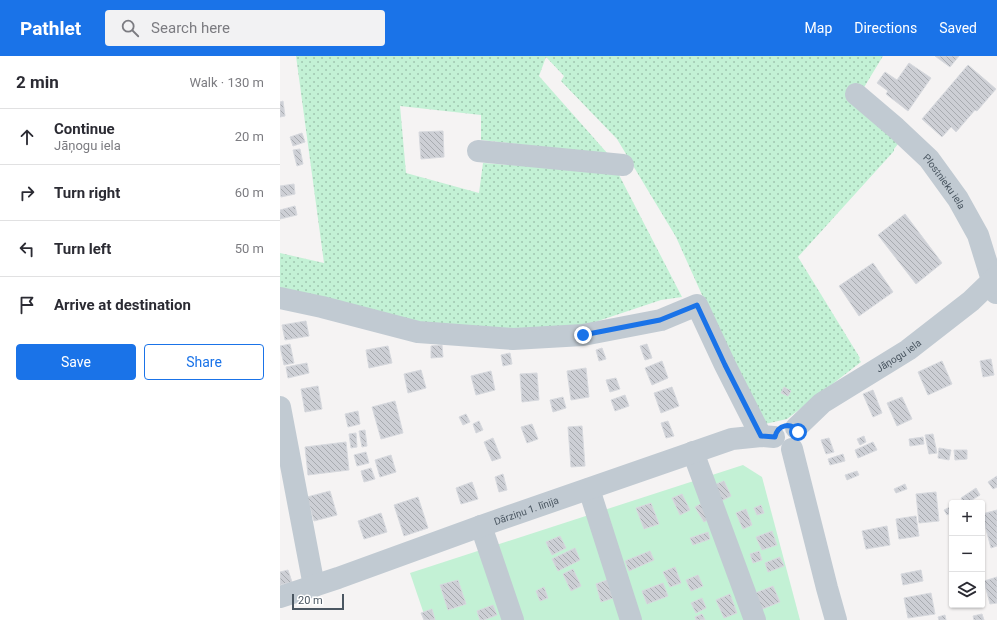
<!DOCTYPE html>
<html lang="en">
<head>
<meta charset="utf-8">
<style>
	body { margin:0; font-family:Roboto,sans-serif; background:#f2f2f3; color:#2b2b33 }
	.controls { position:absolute; right:12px; bottom:12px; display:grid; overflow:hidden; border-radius:4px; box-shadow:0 1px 3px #0004 }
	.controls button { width:36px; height:36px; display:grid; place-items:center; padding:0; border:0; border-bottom:1px solid #e1e1e2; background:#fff; color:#2b2b33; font:20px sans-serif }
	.scale { position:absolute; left:12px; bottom:10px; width:52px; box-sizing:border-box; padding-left:4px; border:2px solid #4a5661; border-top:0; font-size:11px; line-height:14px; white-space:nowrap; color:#4a5661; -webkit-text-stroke:3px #fff; paint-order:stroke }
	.stop { position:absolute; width:12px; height:12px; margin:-9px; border:3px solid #1a73e8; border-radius:50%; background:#fff }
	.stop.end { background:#1a73e8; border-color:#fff; box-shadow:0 1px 4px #0008 }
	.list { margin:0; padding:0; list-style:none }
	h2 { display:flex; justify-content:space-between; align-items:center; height:52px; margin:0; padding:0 16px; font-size:17px }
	h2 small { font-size:13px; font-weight:400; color:#7c7c81 }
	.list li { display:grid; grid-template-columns:26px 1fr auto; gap:12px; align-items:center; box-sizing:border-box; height:56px; padding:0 16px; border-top:1px solid #e1e1e2 }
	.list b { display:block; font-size:15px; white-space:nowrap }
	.list p { margin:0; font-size:13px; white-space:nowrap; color:#7c7c81 }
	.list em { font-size:13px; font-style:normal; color:#7c7c81 }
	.actions { display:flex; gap:8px; padding:12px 16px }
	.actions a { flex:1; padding:9px 0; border:1px solid #1a73e8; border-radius:4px; text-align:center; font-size:14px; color:#1a73e8 }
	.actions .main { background:#1a73e8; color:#fff }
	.icon { flex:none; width:22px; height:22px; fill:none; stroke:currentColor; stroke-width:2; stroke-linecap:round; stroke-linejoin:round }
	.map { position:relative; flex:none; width:717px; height:564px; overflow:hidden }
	header { display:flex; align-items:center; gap:24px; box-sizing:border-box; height:56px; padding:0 20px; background:#1a73e8; color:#fff }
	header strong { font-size:19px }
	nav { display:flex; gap:22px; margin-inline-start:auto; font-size:14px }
	.search { width:280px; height:36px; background:#f2f2f3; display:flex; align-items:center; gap:10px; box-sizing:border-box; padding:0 14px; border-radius:4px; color:#7c7c81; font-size:15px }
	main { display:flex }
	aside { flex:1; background:#fff }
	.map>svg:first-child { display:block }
	.grass { fill:url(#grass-dots) }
	.garden { fill:#c3f1d5 }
	.building { fill:url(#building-back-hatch); stroke:#d7d9de }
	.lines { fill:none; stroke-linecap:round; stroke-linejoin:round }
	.minor { stroke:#c1cad2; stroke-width:22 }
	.route { stroke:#1a73e8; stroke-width:5 }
	.labels { text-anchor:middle; stroke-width:4; stroke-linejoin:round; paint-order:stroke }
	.street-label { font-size:10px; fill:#4a5661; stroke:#fff }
</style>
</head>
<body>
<header>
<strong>Pathlet</strong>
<div class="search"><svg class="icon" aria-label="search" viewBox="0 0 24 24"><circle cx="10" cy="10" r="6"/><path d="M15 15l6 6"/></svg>Search here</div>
<nav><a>Map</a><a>Directions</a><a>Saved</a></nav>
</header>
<main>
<aside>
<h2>2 min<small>Walk · 130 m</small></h2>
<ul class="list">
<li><svg class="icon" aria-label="ahead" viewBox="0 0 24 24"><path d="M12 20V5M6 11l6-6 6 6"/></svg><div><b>Continue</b><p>Jāņogu iela</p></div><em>20 m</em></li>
<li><svg class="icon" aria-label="right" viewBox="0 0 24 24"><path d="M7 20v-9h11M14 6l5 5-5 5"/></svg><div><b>Turn right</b></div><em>60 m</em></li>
<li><svg class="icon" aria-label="left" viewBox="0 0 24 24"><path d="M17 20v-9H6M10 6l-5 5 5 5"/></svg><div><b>Turn left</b></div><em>50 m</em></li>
<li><svg class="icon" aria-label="arrive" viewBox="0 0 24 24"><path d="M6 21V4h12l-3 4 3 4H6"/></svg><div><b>Arrive at destination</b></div></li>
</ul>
<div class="actions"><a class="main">Save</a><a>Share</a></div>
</aside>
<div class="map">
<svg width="717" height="564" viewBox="0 0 717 564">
	<defs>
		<pattern id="grass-dots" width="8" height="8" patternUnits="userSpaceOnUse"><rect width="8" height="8" fill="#c3f1d5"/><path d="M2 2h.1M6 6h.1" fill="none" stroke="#a0c6b0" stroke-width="1.8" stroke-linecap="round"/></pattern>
		<pattern id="building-back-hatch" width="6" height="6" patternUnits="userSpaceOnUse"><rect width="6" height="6" fill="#cdcfd5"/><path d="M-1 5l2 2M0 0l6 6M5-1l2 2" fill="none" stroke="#a8abb0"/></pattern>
	</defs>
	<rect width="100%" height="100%" fill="#f5f3f3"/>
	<polygon class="grass" points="16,0 603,0 583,33 618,88 614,93 614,95 518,201 580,302 579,303 581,306 507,363 485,368 471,348 396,181 337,83 281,25 284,20 266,1 259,20 328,98 201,84 201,59 120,50 126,117 199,137 203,107 338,117 402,241 381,244 300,271 216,275 147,268 0,235 0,197 44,207"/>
	<polygon class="garden" points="463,409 482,421 520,564 146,564 130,517"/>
	<g class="building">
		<polygon points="655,0 679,0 670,11"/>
		<polygon points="629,7 651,22 628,55 606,38 608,35 597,27 605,16 617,24"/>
		<polygon points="688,9 716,33 697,55 695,54 676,76 671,71 662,81 642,63"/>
		<polygon points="3,45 5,60 0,61 0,46"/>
		<polygon points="163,75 164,101 141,103 139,76"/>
		<polygon points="22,77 25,86 13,90 10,81"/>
		<polygon points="20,93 23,108 17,110 13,94"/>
		<polygon points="14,128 15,138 1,141 0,130"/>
		<polygon points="15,150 17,159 0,163 0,154"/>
		<polygon points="625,158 662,207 636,228 598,179"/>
		<polygon points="593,207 613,236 579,260 559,230"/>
		<polygon points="26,265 29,280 5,284 2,269"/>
		<polygon points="10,288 14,307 4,309 0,290"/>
		<polygon points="367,288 372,302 365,304 360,290"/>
		<polygon points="162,289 163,301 151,302 151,290"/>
		<polygon points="108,290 112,307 89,312 86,294"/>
		<polygon points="322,292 326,303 319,305 316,294"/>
		<polygon points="230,297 232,308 223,310 221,299"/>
		<polygon points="711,303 714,319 703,321 700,305"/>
		<polygon points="382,305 388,322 372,329 365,312"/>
		<polygon points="662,305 672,328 648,339 638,316"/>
		<polygon points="27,307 29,317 8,322 6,311"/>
		<polygon points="306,312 309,341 291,344 287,315"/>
		<polygon points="141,314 146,332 128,337 124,318"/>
		<polygon points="211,315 215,334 196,339 191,320"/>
		<polygon points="257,317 259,344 242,346 240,318"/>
		<polygon points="336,322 340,333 330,336 326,324"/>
		<polygon points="38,330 42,353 25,356 21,333"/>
		<polygon points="392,331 399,350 381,357 374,337"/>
		<polygon points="504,331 511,335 508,340 501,337"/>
		<polygon points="593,334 602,357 593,361 583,338"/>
		<polygon points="345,339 349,350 335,355 331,344"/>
		<polygon points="283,341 286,352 273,356 270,344"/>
		<polygon points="622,341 632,363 617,370 607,347"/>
		<polygon points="115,345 123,377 101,383 92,351"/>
		<polygon points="78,355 80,368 68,371 65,358"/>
		<polygon points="186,358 190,366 183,369 179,361"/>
		<polygon points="199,365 203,374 196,377 193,368"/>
		<polygon points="388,365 394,380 386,382 381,367"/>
		<polygon points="252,368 258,383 247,387 241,371"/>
		<polygon points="302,370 305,410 291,411 288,371"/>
		<polygon points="85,374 87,390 82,391 79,375"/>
		<polygon points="76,377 77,391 71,392 69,378"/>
		<polygon points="653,378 657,397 649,398 645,379"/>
		<polygon points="584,380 586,386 580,389 577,383"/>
		<polygon points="643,381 644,388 630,390 629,383"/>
		<polygon points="213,382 221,402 212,405 204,386"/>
		<polygon points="549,382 554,396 546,398 541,384"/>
		<polygon points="66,386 69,414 28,419 25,391"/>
		<polygon points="593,386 597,394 578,402 575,394"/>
		<polygon points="659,392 671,394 669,404 658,402"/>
		<polygon points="674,394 687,394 687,403 675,404"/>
		<polygon points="86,396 89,407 77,410 74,399"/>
		<polygon points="563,398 565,405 550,409 548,403"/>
		<polygon points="111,399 116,416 100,421 95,404"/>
		<polygon points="91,412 95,423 84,426 81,415"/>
		<polygon points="577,415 579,419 567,424 565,419"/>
		<polygon points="223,418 227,434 219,436 215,421"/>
		<polygon points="717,420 717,431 713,433 708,426"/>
		<polygon points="444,425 451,440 441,445 434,429"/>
		<polygon points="192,426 198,443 181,448 176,432"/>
		<polygon points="625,428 627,433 616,437 614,433"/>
		<polygon points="696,432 700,439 687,447 684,447 681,442"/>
		<polygon points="50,435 57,459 34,465 27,441"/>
		<polygon points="656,436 659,465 639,467 636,438"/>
		<polygon points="402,438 410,454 400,459 392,442"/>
		<polygon points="138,441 148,472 124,480 114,449"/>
		<polygon points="424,446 433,461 424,466 415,451"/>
		<polygon points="371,447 379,468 364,473 356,452"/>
		<polygon points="481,449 484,457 477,459 474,452"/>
		<polygon points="672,450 672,456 667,459 664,454"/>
		<polygon points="466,453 472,469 463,473 456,457"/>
		<polygon points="717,454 717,490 711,492 702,458"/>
		<polygon points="101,457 107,476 84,483 78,465"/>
		<polygon points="636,460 639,480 619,483 616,463"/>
		<polygon points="607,470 610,489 586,493 582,475"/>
		<polygon points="492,475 497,489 482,494 476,481"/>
		<polygon points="428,476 430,483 413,489 410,482"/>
		<polygon points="280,480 286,492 272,499 266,486"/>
		<polygon points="295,492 300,504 278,515 272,503"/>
		<polygon points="370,495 374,504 349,515 345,505"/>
		<polygon points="479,495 482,504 473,507 470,498"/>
		<polygon points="500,501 504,510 488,516 485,507"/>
		<polygon points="395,511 401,527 390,531 383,516"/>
		<polygon points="293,513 301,530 291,535 283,518"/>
		<polygon points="8,514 12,526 0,529 0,516"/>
		<polygon points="641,514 643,525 623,529 621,518"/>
		<polygon points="418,519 423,530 411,535 406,524"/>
		<polygon points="717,521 717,547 710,548 704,525"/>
		<polygon points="178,524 186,548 168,554 160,529"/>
		<polygon points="327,524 333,542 321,546 316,528"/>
		<polygon points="383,527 388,540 367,548 362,535"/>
		<polygon points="493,530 500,546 480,554 473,538"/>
		<polygon points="264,531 268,542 260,545 256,535"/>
		<polygon points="651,537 655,558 628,562 624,542"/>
		<polygon points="450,538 457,557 444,562 436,544"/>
		<polygon points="422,542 426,552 416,557 411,547"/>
		<polygon points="213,549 217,559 204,564 200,564 197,555"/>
		<polygon points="152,553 155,564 144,564 141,557"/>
		<polygon points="422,558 425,564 416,564 415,561"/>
		<polygon points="702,558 704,564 694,564 693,560"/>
		<polygon points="665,559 666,564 659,564 658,561"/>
	</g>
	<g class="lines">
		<g class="minor">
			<path id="s1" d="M576 38 616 72 649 103 678 143 698 179 716 237"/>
			<polyline points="198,95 343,109"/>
			<polyline points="0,242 42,251 138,276 233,283 303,279 381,264 417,249 445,309 481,380"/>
			<polyline points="0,351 34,530"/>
			<path id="s2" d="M516 372 542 347 628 294 691 245 717 220"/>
			<polyline points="512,393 547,532 556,564"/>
			<polyline points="413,396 475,564"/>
			<polyline points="309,433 351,564"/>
			<polyline points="201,470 233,564"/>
			<path id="s3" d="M0 541 58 522 201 470 452 383 481 380 494 381"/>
		</g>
	</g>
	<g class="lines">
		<path class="route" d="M303 279 380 264 417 249 445 309 481 380 495 381C498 368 511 366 518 376"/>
	</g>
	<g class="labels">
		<g class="street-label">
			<text dy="4" stroke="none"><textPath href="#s1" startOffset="125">Plostnieku iela</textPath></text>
			<text dy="4" stroke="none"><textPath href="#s2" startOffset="126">Jāņogu iela</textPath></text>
			<text dy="4" stroke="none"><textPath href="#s3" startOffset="261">Dārziņu 1. līnija</textPath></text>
		</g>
	</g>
</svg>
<div class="controls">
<button>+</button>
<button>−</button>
<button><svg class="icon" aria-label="layers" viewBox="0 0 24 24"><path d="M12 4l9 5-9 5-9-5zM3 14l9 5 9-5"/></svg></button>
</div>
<div class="scale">20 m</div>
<div class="stop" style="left:518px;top:376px"></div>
<div class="stop end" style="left:303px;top:279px"></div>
</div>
</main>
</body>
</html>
